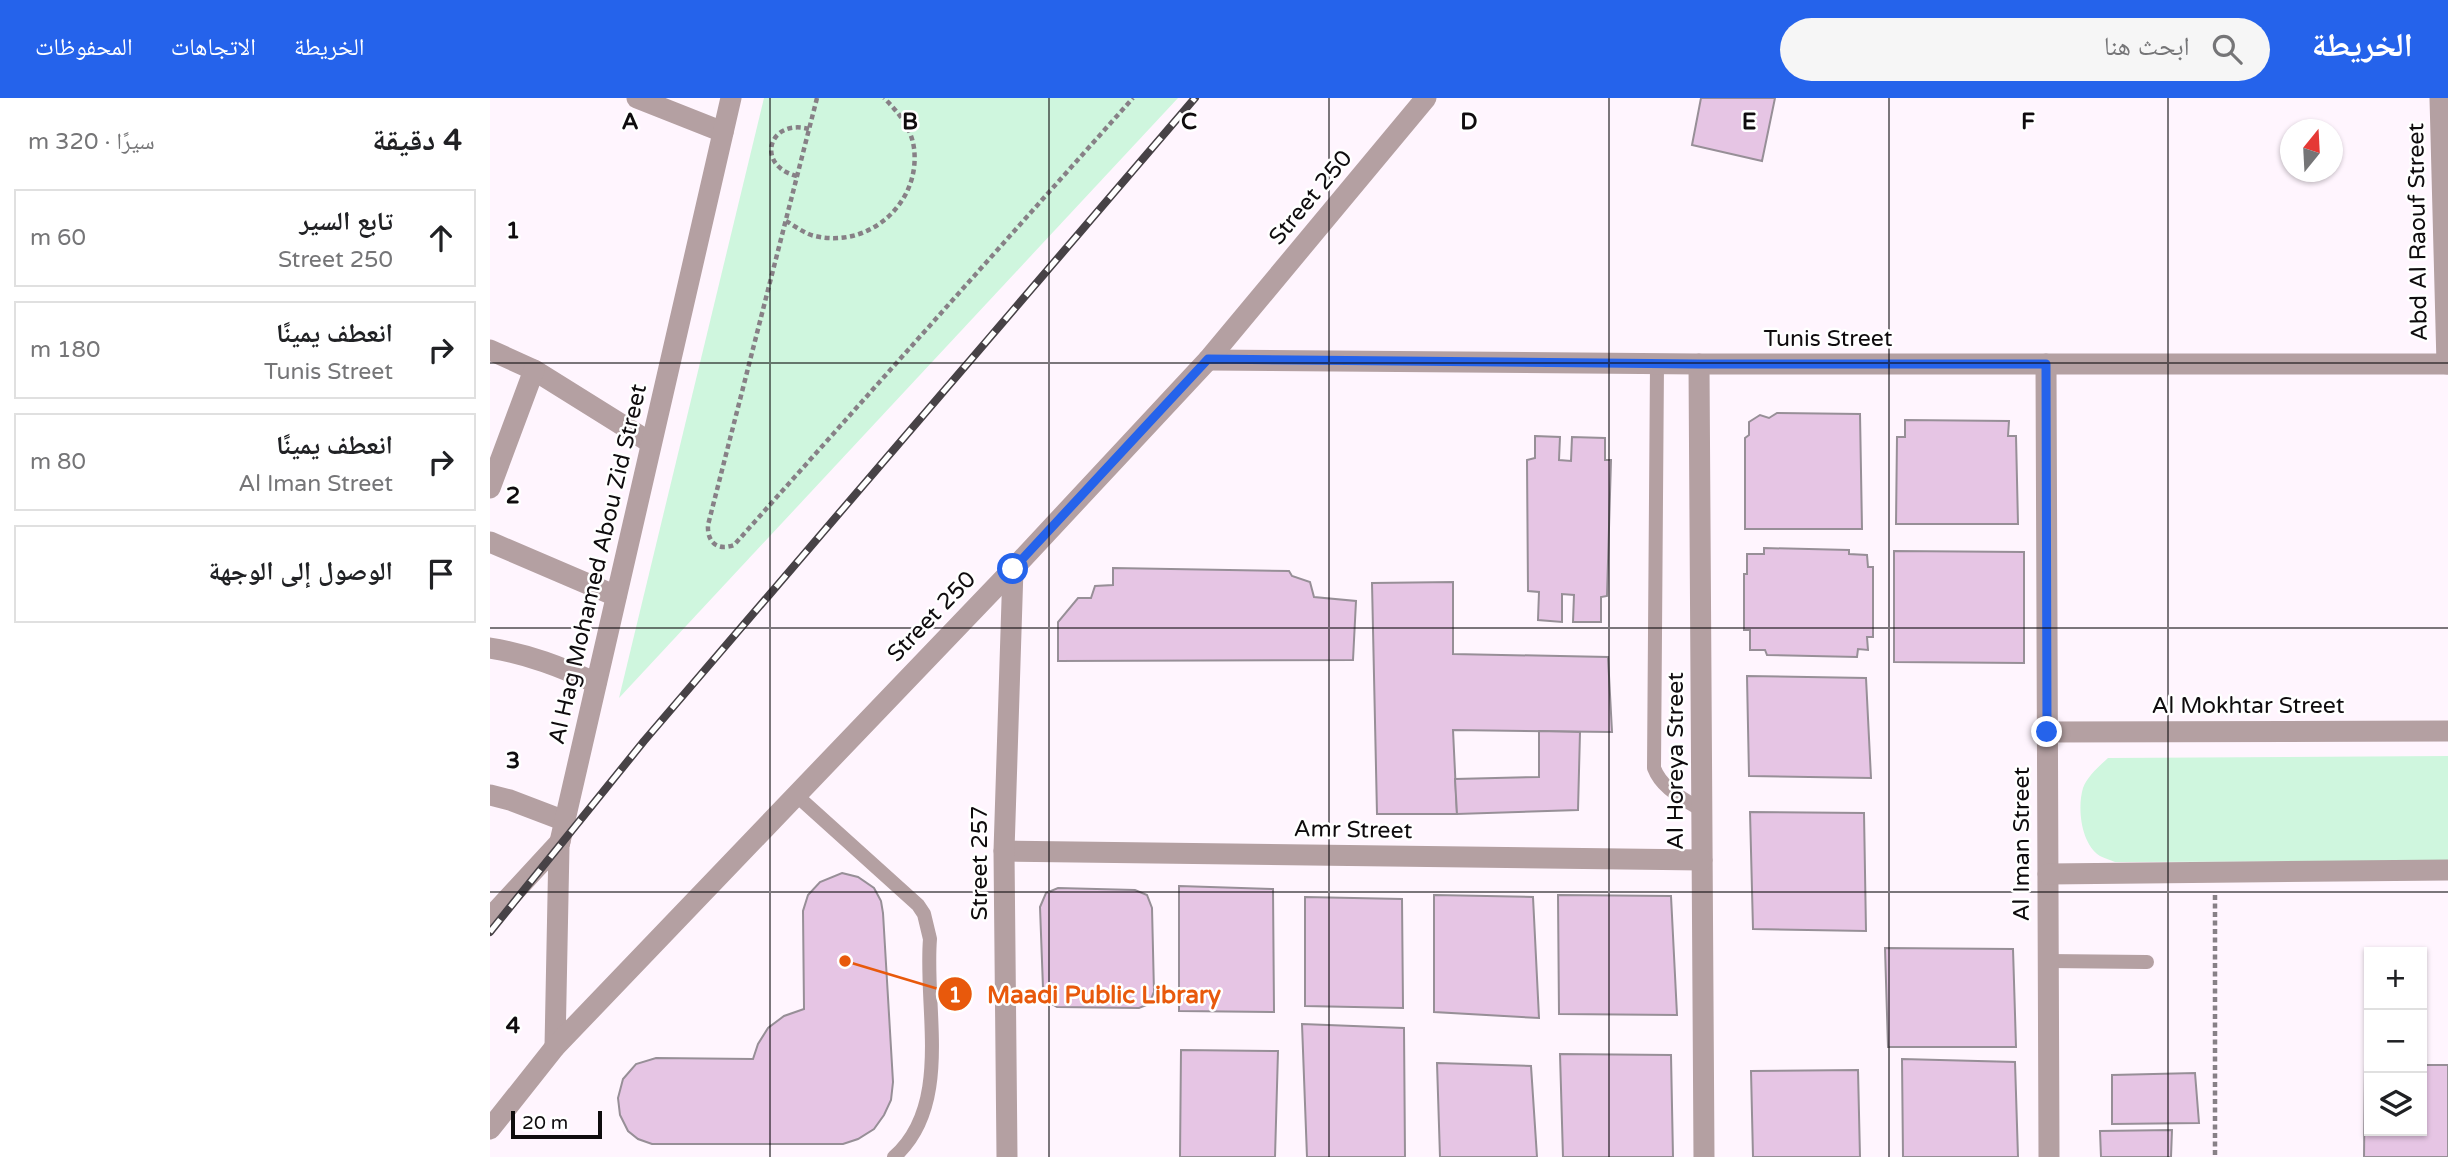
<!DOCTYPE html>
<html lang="ar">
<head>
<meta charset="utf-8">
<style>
	body { margin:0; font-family:"Varela Round","Noto Naskh Arabic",sans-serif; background:#f6f6f6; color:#202124; direction:rtl }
	.controls { position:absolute; right:21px; bottom:21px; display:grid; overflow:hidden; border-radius:0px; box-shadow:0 2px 5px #0004 }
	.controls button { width:63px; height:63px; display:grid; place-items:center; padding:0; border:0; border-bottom:2px solid #e0e0e0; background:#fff; color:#202124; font:35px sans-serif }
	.compass { position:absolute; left:1790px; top:21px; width:63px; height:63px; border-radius:50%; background:#fff; box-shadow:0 2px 5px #0004; rotate:18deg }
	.scale { position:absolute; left:21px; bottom:18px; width:91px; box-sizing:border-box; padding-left:7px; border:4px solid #0f0c0e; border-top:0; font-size:19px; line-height:24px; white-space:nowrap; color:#0f0c0e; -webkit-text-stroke:5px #fff; paint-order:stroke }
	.stop { position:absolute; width:21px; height:21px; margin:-16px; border:5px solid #2563eb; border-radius:50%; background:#fff }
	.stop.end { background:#2563eb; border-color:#fff; box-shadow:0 2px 7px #0008 }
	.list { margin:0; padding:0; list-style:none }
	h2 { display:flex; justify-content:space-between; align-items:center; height:91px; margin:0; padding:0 28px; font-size:30px }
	h2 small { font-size:23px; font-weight:400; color:#757577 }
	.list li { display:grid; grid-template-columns:46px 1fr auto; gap:21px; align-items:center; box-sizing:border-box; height:98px; margin:0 14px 14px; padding:0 14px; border:2px solid #e0e0e0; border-radius:0px }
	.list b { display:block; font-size:26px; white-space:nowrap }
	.list p { margin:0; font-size:23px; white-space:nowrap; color:#757577 }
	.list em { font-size:23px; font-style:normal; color:#757577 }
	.icon { flex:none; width:38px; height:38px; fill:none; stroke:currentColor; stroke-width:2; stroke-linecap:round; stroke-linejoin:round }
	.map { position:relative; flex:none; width:1958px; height:1059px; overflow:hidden; direction:ltr }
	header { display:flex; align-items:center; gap:42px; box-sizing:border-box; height:98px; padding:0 35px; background:#2563eb; color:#fff }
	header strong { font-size:33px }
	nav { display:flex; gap:38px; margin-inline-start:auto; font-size:24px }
	.search { width:490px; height:63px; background:#f6f6f6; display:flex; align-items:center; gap:18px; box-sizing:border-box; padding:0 24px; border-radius:38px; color:#757577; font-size:26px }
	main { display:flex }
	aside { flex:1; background:#fff }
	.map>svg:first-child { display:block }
	.green { fill:#cff6de }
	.building { fill:#e6c5e4; stroke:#978f97; stroke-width:2 }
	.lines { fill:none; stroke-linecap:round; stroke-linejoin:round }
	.path { stroke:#878086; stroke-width:4.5; stroke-dasharray:5 3.5; stroke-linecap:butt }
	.service { stroke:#b4a0a2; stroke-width:14 }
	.minor { stroke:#b4a0a2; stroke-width:21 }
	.rail-casing { stroke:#474246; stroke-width:8 }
	.rail { stroke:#fff; stroke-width:5; stroke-dasharray:16; stroke-linecap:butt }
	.route { stroke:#2563eb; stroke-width:9 }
	.grid { fill:none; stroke:#0f0c0e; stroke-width:2; stroke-opacity:0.55 }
	.labels { text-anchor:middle; stroke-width:5; stroke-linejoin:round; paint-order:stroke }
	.street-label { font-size:23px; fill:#0f0c0e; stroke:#fff }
	.grid-label { font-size:23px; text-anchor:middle; font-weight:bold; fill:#0f0c0e; stroke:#fff; stroke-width:5; stroke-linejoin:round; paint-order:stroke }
	.leader { fill:none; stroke:#e8590c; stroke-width:2.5 }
	.callout-dot { fill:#e8590c; stroke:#fff; stroke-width:2.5 }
	.mark-label { font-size:21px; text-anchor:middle; font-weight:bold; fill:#fff }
	.callout-label { font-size:24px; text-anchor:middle; font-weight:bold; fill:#e8590c; stroke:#fff; stroke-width:5; stroke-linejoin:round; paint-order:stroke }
</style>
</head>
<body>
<header>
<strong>الخريطة</strong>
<div class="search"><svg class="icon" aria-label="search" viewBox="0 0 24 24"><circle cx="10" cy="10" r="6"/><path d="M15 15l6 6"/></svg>ابحث هنا</div>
<nav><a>الخريطة</a><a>الاتجاهات</a><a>المحفوظات</a></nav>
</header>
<main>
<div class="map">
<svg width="1958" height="1059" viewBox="0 0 1958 1059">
	<rect width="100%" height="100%" fill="#fff5fe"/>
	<g class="green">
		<polygon points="274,0 688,0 129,600"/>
		<path d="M1958 658V763L1625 764C1620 762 1614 760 1610 758 1591 746 1587 710 1593 690 1597 679 1609 668 1618 660Z"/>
	</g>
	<g class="building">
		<polygon points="1211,0 1285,0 1272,63 1202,47"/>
		<polygon points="1287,315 1370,316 1372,431 1255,431 1255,340 1259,337 1259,324 1270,317 1279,320"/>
		<polygon points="1415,322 1519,323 1518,338 1526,338 1528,426 1406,426 1407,339 1415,339"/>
		<polygon points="1045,338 1070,339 1069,362 1081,363 1082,339 1115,340 1115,362 1121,362 1117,498 1111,499 1111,524 1083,524 1084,497 1072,496 1072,524 1048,522 1049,494 1038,493 1037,362 1045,360"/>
		<polygon points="1274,450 1359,452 1359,456 1377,457 1378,469 1383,469 1383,539 1377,539 1378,552 1368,551 1367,559 1277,557 1275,552 1260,552 1260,532 1254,532 1254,476 1257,476 1257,456 1274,456"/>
		<polygon points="1404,453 1534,454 1534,565 1404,564"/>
		<polygon points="623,470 799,473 802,478 820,484 824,499 866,503 863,562 568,563 568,524 588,500 601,500 605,488 623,487"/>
		<polygon points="963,484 963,556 1118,559 1122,634 963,632 967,716 887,716 882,485"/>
		<polygon points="1257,578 1376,580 1381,680 1259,678"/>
		<polygon points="1049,633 1090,634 1088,712 967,716 965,681 1049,679"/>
		<polygon points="1260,714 1374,715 1376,833 1263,831"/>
		<polygon points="352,775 368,779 384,790 391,803 393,815 403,984 401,1002 394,1017 384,1031 368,1041 353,1046 162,1046 148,1041 138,1033 130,1017 128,1000 133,981 146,966 166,960 263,961 268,946 278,930 294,918 314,911 313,813 318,797 330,784"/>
		<polygon points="689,788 783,791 784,914 689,913"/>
		<polygon points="568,790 645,792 657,797 662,810 664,894 659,906 649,910 567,909 557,903 553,890 550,809 556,795"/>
		<polygon points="944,797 1043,799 1049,920 944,914"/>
		<polygon points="1068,797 1181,798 1187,917 1069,916"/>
		<polygon points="815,799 912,801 913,910 815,908"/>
		<polygon points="1395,850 1523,851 1526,949 1398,949"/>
		<polygon points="812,926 914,930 915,1059 817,1059"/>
		<polygon points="691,952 788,953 785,1059 690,1059"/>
		<polygon points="1070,956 1181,957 1183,1059 1073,1059"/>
		<polygon points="1412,961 1525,964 1528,1059 1413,1059"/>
		<polygon points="947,965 1041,968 1047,1059 950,1059"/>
		<polygon points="1875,966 1879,966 1879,1033 1932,1033 1932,967 1958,967 1958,1059 1874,1059"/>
		<polygon points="1368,972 1370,1059 1263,1059 1261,973"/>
		<polygon points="1705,975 1709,1025 1622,1026 1622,977"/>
		<polygon points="1682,1032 1681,1059 1611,1059 1610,1033"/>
	</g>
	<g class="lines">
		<g class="path">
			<path d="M327 0 218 427C217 445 228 453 244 447L643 0"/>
			<path d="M307 78C265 68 278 20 319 31"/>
			<path d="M296 123C305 128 315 136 325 138 379 151 431 105 424 50 421 29 408 14 394 0"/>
			<polyline points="1725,797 1725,1059"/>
		</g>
		<g class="service">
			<path d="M1167 266 1164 670C1172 691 1193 700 1211 712"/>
			<path d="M306 697 428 807 434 816 440 841C434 911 463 1007 404 1059"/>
			<polyline points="1558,863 1657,864"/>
		</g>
		<g class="minor">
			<polyline points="147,0 233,34"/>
			<polyline points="1950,0 1957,266"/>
			<polyline points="0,252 44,272 161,345"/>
			<polyline points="718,262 1209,266 1958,266"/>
			<polyline points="1209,266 1214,1059"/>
			<polyline points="1556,266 1559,1059"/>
			<polyline points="0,390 44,272"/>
			<polyline points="0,444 126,498"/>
			<path d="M0 550C38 556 71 569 106 585"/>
			<polyline points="1557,634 1958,633"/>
			<polyline points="0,697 20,702 75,723"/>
			<polyline points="514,753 1212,762"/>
			<polyline points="1558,776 1958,772"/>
			<polyline points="0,820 70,744"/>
			<polyline points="65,949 69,748 241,0"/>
			<polyline points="0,1031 65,949 523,471 718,262 936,0"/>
			<polyline points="517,1059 514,753 523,471"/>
		</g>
		<g class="rail-casing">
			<polyline id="rail" points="0,834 154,643 705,0"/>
		</g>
		<use href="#rail" class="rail"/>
	</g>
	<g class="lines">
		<polyline class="route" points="523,471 718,261 1209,266 1556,266 1557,634"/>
	</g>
	<path class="grid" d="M280 0V1059M559 0V1059M839 0V1059M1119 0V1059M1399 0V1059M1678 0V1059M0 265H1958M0 530H1958M0 794H1958"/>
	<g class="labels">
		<g class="street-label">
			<text transform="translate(820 99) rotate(-50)" y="8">Street 250</text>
			<text transform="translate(1927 134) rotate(-91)" y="8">Abd Al Raouf Street</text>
			<text x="1338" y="248">Tunis Street</text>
			<text transform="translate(107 466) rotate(-77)" y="8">Al Hag Mohamed Abou Zid Street</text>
			<text transform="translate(441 518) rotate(-46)" y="8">Street 250</text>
			<text x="1758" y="615">Al Mokhtar Street</text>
			<text transform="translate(1185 663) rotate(-90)" y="8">Al Horeya Street</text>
			<text transform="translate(863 731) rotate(1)" y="8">Amr Street</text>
			<text transform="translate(1531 746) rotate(-90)" y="8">Al Iman Street</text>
			<text transform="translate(489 765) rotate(-90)" y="8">Street 257</text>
		</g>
	</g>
	<g class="grid-label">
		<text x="140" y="31">A</text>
		<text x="420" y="31">B</text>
		<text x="699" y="31">C</text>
		<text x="979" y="31">D</text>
		<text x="1259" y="31">E</text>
		<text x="1538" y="31">F</text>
		<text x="23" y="140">1</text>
		<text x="23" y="405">2</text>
		<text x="23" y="670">3</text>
		<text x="23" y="935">4</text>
	</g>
	<path class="leader" d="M355 863L465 896"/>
	<g class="callout-dot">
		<circle cx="355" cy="863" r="7"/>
		<circle cx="465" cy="896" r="18"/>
	</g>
	<g class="mark-label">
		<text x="465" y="904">1</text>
	</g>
	<g class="callout-label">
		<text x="614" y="905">Maadi Public Library</text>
	</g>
</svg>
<div class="controls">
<button>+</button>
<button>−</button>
<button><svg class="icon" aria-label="layers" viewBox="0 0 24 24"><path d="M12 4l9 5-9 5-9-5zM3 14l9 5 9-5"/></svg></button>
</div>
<svg class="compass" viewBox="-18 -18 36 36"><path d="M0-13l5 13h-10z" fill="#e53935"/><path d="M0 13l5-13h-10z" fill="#757577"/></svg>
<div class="scale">20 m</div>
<div class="stop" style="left:523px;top:471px"></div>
<div class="stop end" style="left:1557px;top:634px"></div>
</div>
<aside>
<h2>4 دقيقة<small>سيرًا · 320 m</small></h2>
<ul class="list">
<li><svg class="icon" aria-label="ahead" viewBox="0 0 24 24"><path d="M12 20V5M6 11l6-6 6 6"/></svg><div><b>تابع السير</b><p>Street 250</p></div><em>60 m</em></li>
<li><svg class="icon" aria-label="right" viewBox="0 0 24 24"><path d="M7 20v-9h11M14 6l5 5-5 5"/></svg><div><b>انعطف يمينًا</b><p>Tunis Street</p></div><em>180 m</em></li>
<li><svg class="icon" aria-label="right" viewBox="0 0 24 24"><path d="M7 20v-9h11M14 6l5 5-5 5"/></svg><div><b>انعطف يمينًا</b><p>Al Iman Street</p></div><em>80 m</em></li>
<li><svg class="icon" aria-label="arrive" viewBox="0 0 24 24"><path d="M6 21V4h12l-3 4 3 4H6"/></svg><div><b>الوصول إلى الوجهة</b></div></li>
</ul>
</aside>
</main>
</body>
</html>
